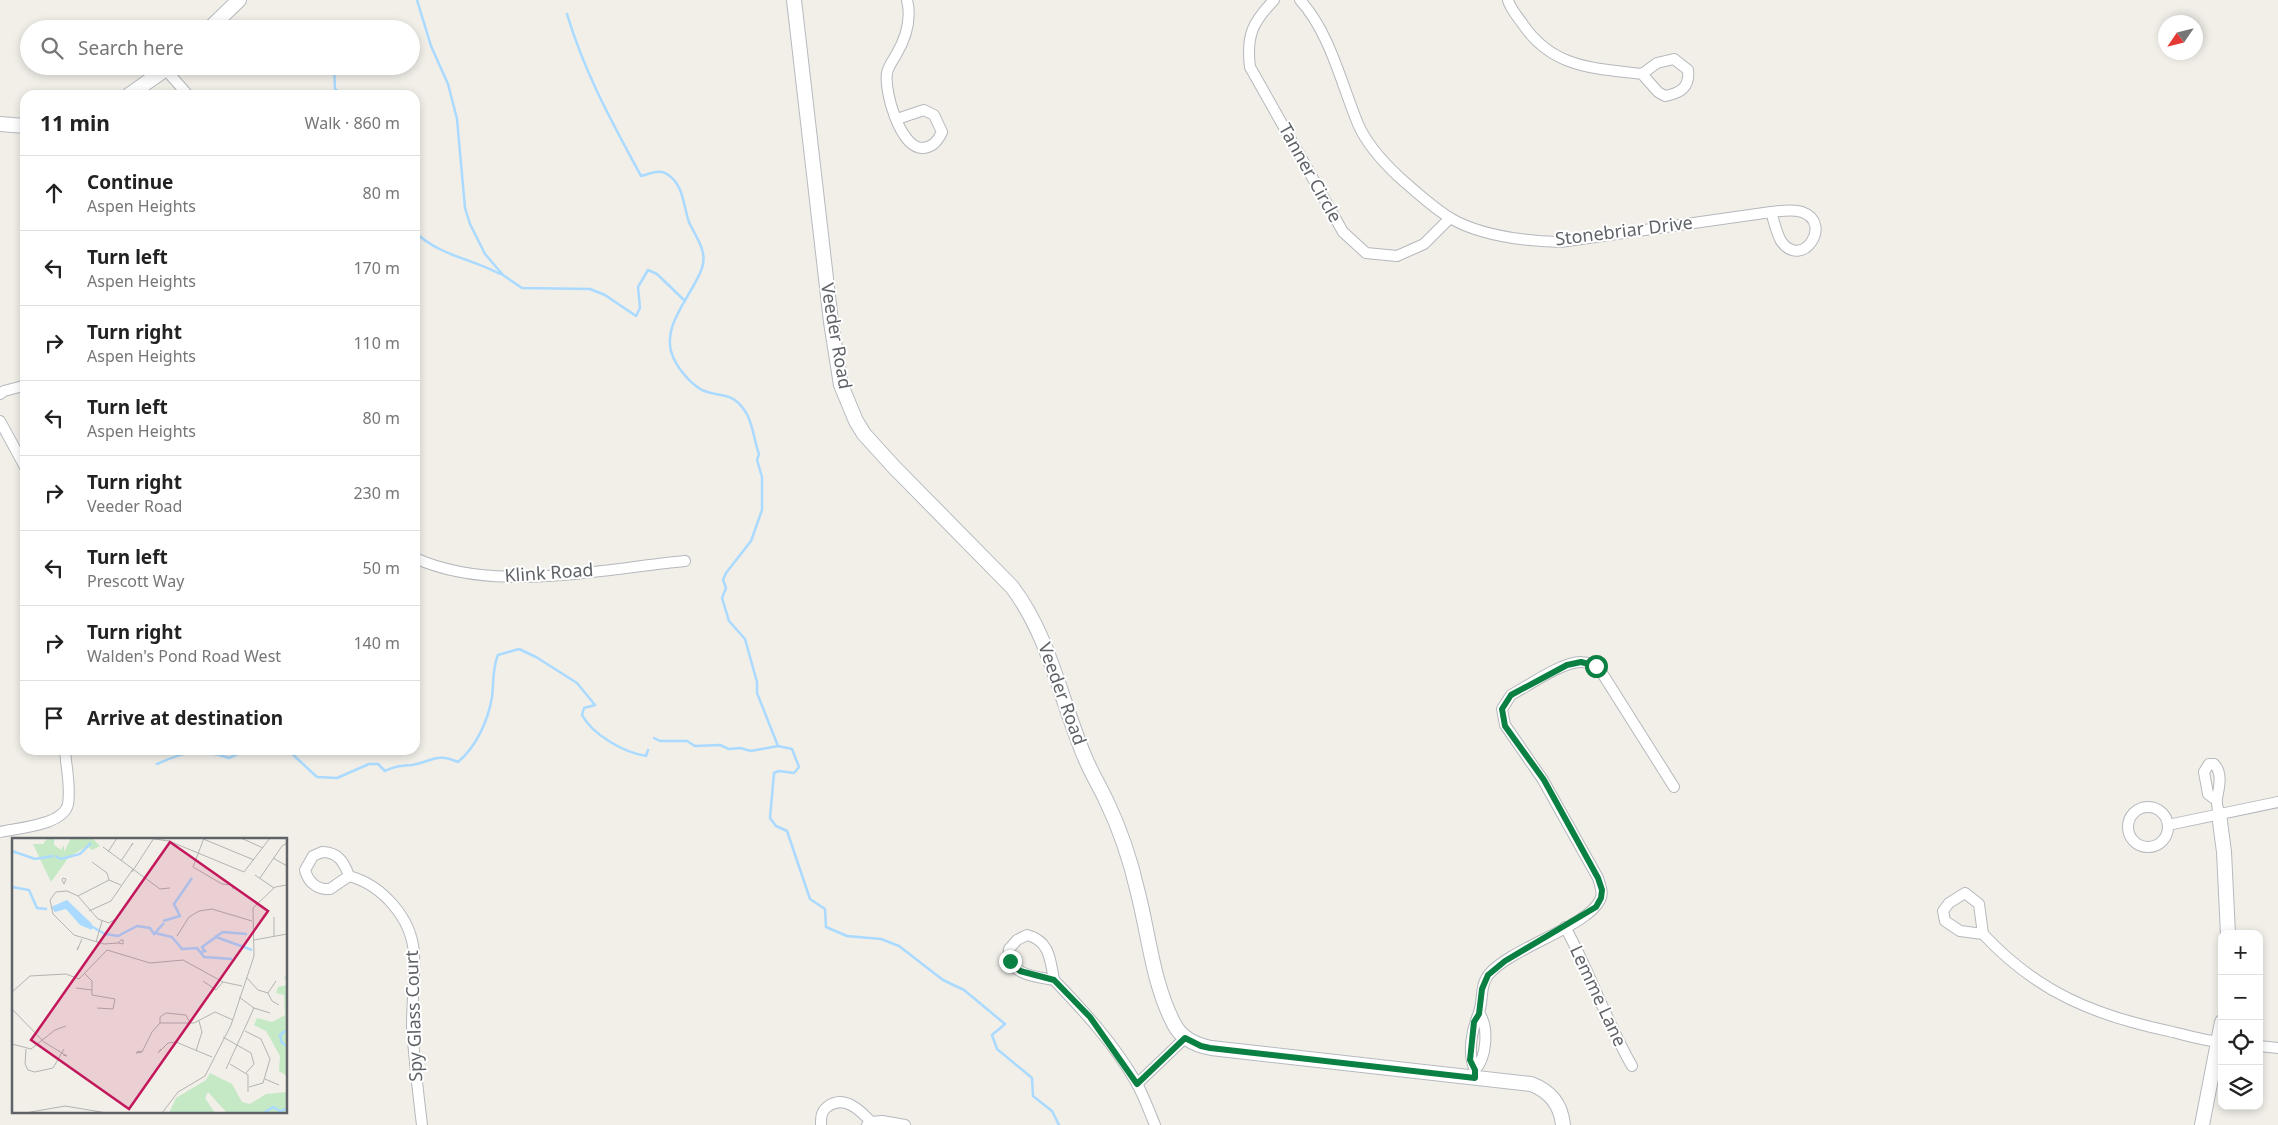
<!DOCTYPE html>
<html lang="en">
<head>
<meta charset="utf-8">
<style>
	body { margin:0; font-family:"Noto Sans",sans-serif; background:#f2f2f2; color:#222 }
	.controls { position:absolute; right:15px; bottom:15px; display:grid; overflow:hidden; border-radius:10px; box-shadow:0 2px 8px #0003 }
	.controls button { width:45px; height:45px; display:grid; place-items:center; padding:0; border:0; border-bottom:1px solid #e0e0e0; background:#fff; color:#222; font:25px sans-serif }
	.compass { position:absolute; left:2158px; top:15px; width:45px; height:45px; border-radius:50%; background:#fff; box-shadow:0 2px 8px #0003; rotate:235deg }
	.stop { position:absolute; width:15px; height:15px; margin:-11px; border:4px solid #0b8043; border-radius:50%; background:#fff }
	.stop.end { background:#0b8043; border-color:#fff; box-shadow:0 1px 5px #0008 }
	.list { margin:0; padding:0; list-style:none }
	h2 { display:flex; justify-content:space-between; align-items:center; height:65px; margin:0; padding:0 20px; font-size:21px }
	h2 small { font-size:16px; font-weight:400; color:#767676 }
	.list li { display:grid; grid-template-columns:32px 1fr auto; gap:15px; align-items:center; box-sizing:border-box; height:75px; padding:0 20px; border-top:1px solid #e0e0e0 }
	.list b { display:block; font-size:19px; white-space:nowrap }
	.list p { margin:0; font-size:16px; white-space:nowrap; color:#767676 }
	.list em { font-size:16px; font-style:normal; color:#767676 }
	.icon { flex:none; width:28px; height:28px; fill:none; stroke:currentColor; stroke-width:2; stroke-linecap:round; stroke-linejoin:round }
	.map { position:relative; flex:none; width:2278px; height:1125px; overflow:hidden }
	.search { position:absolute; background:#fff; box-shadow:0 2px 8px #0003; left:20px; top:20px; width:400px; height:55px; display:flex; align-items:center; gap:12px; box-sizing:border-box; padding:0 18px; border-radius:28px; color:#767676; font-size:19px }
	.panel { position:absolute; background:#fff; box-shadow:0 2px 8px #0003; left:20px; top:90px; width:400px; height:665px; border-radius:15px }
	.map>svg:first-child { display:block }
	.lines { fill:none; stroke-linecap:round; stroke-linejoin:round }
	.stream { stroke:#aadaff; stroke-width:2.5 }
	.street-casing { stroke:#b5b8bc; stroke-width:12 }
	.secondary-casing { stroke:#b6babf; stroke-width:16 }
	.street { stroke:#fff; stroke-width:10 }
	.secondary { stroke:#fff; stroke-width:14 }
	.route { stroke:#0b8043; stroke-width:6 }
	.labels { text-anchor:middle; stroke-width:4; stroke-linejoin:round; paint-order:stroke }
	.street-label { font-size:18px; fill:#5f6368; stroke:#fff }
	.inset-river { fill:none; stroke:#aadaff; stroke-width:2.5 }
	.inset-road { fill:none; stroke:#b3b3b1; stroke-width:1 }
	.view { fill:#c2185b; fill-opacity:0.15; stroke:#c2185b; stroke-width:2.5 }
	.inset-edge { fill:none; stroke:#5f6368; stroke-width:2.5 }
</style>
</head>
<body>
<div class="map">
<svg width="2278" height="1125" viewBox="0 0 2278 1125">
	<rect width="100%" height="100%" fill="#f1efe8"/>
	<g class="lines">
		<g class="stream">
			<polyline points="417,0 431,46 448,84 457,119 465,208 470,224 485,254 503,275 522,288 590,289 605,295 636,316 640,308 638,287 648,270 657,274 685,301"/>
			<path d="M567 14C585 74 612 122 641 176 649 174 659 169 667 174 684 185 683 205 689 222 695 236 708 251 702 268 692 297 658 327 674 359 679 370 691 384 702 390 719 398 731 390 745 411 753 422 754 441 759 454L757 460 762 477V510L751 541 726 573 723 580 726 588 722 598 729 621 745 639 757 682V693L778 746"/>
			<polyline points="334,66 335,89 343,95"/>
			<path d="M415 232C440 256 470 258 500 274"/>
			<polyline points="654,738 660,741 687,741 695,746 720,745 729,749 740,748 751,751 778,746 792,749 799,767 794,773 779,771 774,773 770,818 776,826 787,831 810,899 825,909 826,927 847,936 881,939 899,946 943,980 964,990 1005,1024 992,1035 997,1049 1032,1078 1033,1096 1052,1111 1059,1125"/>
			<path d="M277 750 289 751 317 777 337 778 369 764H378L385 771C395 766 401 766 412 765 432 762 436 752 458 762 476 747 488 721 492 697 494 682 492 669 498 655L519 649 536 657 577 683 595 705 584 708 582 715C593 735 623 752 646 756L648 750"/>
			<path d="M157 764C186 751 198 748 229 758L246 750"/>
		</g>
		<g class="street-casing">
			<g id="street">
				<path d="M1274 0C1253 22 1246 35 1250 67L1343 232 1366 253 1397 256 1424 244 1450 218"/>
				<path d="M1300 0C1330 33 1341 83 1358 124 1367 145 1383 162 1399 177 1415 191 1432 207 1450 218 1481 236 1525 241 1560 242L1771 212C1780 211 1793 209 1802 212 1834 223 1802 271 1781 241 1776 232 1774 221 1771 212"/>
				<path d="M1508 0C1510 8 1517 16 1522 23 1552 68 1592 68 1642 74L1658 92 1665 96C1681 93 1690 87 1688 70L1674 59 1657 63 1642 74"/>
				<polyline points="166,70 188,95"/>
				<path d="M897 119 924 110 934 115 942 132C938 141 932 148 922 148 900 147 884 92 887 73 888 67 893 60 896 55 906 38 912 20 907 0"/>
				<polyline points="0,394 4,391 23,386"/>
				<polyline points="0,421 25,467"/>
				<path d="M415 558C494 594 601 569 685 561"/>
				<path d="M2216 800 2208 794 2204 772 2209 764H2214C2223 773 2219 788 2217 798 2216 803 2218 809 2219 814"/>
				<circle cx="2148" cy="827" r="20"/>
				<polyline points="2168,825 2278,802"/>
				<path d="M0 832C18 828 64 825 68 804 71 788 66 766 65 750"/>
				<path d="M322 852C338 852 344 862 349 876L330 889C317 890 308 882 305 870L313 856Z"/>
				<path d="M349 876C382 885 412 918 414 954 415 978 412 1002 412 1026 414 1059 418 1092 422 1125"/>
				<polygon points="1965,893 1979,904 1983,934 1960,931 1945,921 1943,911 1949,903"/>
				<path d="M1565 927C1590 972 1606 1021 1632 1066"/>
				<path d="M1983 934C2038 993 2096 1016 2173 1032 2189 1036 2205 1041 2222 1042"/>
				<path d="M1027 935C1050 941 1050 959 1054 980 1036 977 1005 974 1009 949L1017 940Z"/>
				<path d="M1054 980C1085 1012 1114 1044 1136 1082 1144 1096 1149 1111 1155 1125"/>
				<polyline points="2259,1046 2278,1048"/>
				<path d="M1475 1070C1467 1054 1472 1030 1478 1015 1484 1002 1479 986 1489 974 1511 948 1588 926 1600 900 1604 893 1600 885 1598 878L1543 780 1505 725 1502 709 1511 695C1528 686 1563 661 1582 662 1590 662 1596 667 1602 673L1674 787"/>
				<path d="M1475 1070C1487 1057 1489 1027 1479 1013"/>
				<polyline points="1137,1084 1185,1038"/>
				<polyline points="871,1122 882,1121 905,1125"/>
				<path d="M821 1125C821 1117 821 1112 827 1107 844 1094 860 1110 871 1122L867 1125"/>
			</g>
		</g>
		<g class="secondary-casing">
			<g id="secondary">
				<path d="M794 0 831 322 841 385 856 421 864 434 893 466 1012 587C1050 637 1061 702 1086 760 1092 774 1100 787 1106 800 1120 829 1131 862 1138 893 1149 936 1153 984 1174 1024 1181 1038 1196 1045 1211 1048L1531 1084C1550 1091 1561 1105 1563 1125"/>
				<polyline points="209,29 239,0"/>
				<polyline points="129,95 170,66"/>
				<polyline points="0,124 25,126"/>
				<polyline points="2219,814 2224,852 2228,934"/>
				<polyline points="2202,1125 2222,1022"/>
			</g>
		</g>
		<use href="#street" class="street"/>
		<use href="#secondary" class="secondary"/>
	</g>
	<g class="lines">
		<polyline class="route" points="1010,961 1020,971 1054,980 1090,1017 1137,1084 1185,1038 1201,1046 1210,1048 1475,1078 1475,1070 1470,1060 1474,1022 1479,1014 1482,989 1488,975 1505,961 1596,907 1601,898 1602,890 1598,878 1544,780 1505,726 1502,709 1511,695 1567,665 1581,662 1596,666"/>
	</g>
	<g class="labels">
		<g class="street-label">
			<text transform="translate(1310 173) rotate(61)" y="6">Tanner Circle</text>
			<text transform="translate(1624 231) rotate(-7)" y="6">Stonebriar Drive</text>
			<text transform="translate(836 336) rotate(80)" y="6">Veeder Road</text>
			<text transform="translate(549 573) rotate(-4)" y="6">Klink Road</text>
			<text transform="translate(1062 694) rotate(70)" y="6">Veeder Road</text>
			<text transform="translate(1598 996) rotate(65)" y="6">Lemme Lane</text>
			<text transform="translate(414 1016) rotate(-92)" y="6">Spy Glass Court</text>
		</g>
	</g>
	<g transform="translate(12 838)">
		<rect width="275" height="275" fill="#f1efe8"/>
		<path d="M36 0H42V7L49 12 52 7V14L59 0H80L88 8 80 12 75 8 57 19 39 44 21 6H31ZM275 138V238L267 233 268 218 254 193 242 187 245 180 260 184 273 177 272 157 264 155 266 149 275 147 272 139ZM198 235 220 246 230 264 238 266 254 256 275 254V275H215L196 254 193 260 203 275H157L164 260 194 242Z" fill="#c5e8c5"/>
		<path d="M55 62 80 86V92L68 87 54 71 43 74 39 69Z" fill="#aadaff"/>
		<path class="inset-river" d="M0 13 23 21 41 18M43 18 49 21 68 16 79 5M0 49 17 52 25 70 35 71M151 83 168 78 162 66 180 40M79 88 93 96 106 98 125 88 138 90 142 96 152 85M143 95 160 99 170 111 185 110 192 119 220 121M203 99 211 94 235 96M189 114 193 113 190 109 204 99 240 112M275 192 268 197 270 205 275 208M252 275 261 269 268 273 275 271"/>
		<path class="inset-road" d="M136 0 157 3 232 34 258 0M189 0 242 22M192 0 181 29 210 46 220 47 221 51M229 0 251 10M91 9 148 51 158 50M96 14 105 0M261 20 275 28M109 23 121 5 119 8M80 24 95 35 97 42M120 34 142 0M243 37 262 50M51 40 54 41 52 46 50 42ZM248 40 270 8 275 5M66 58 97 42 109 47M77 73 99 63 121 31M105 80 97 85 86 81 66 58 55 53 44 54 38 62 41 76 62 97 92 106 106 105M165 98 177 79 187 73 200 71 240 83M262 98V79M111 102V106L106 105 109 102ZM242 102 275 96M84 104 90 83M67 108 65 112 70 101M72 135 80 143V157L103 161 101 171 85 170M235 140 246 152 256 155M191 143 204 152 211 144M264 143 256 155 260 163 267 167M64 150 80 152M0 154 18 138 54 136 67 141 95 112 138 125 171 122 211 144 230 148M227 159 242 170 258 175M0 171 32 204 55 218 51 217M148 185V179L154 175 174 177 178 185M233 193 249 201 258 221 251 245 237 249M211 199 239 215 242 226 234 235M0 206 19 211 43 192 54 188M14 211 13 226 16 232 23 234 41 230 52 211M149 211 146 215 156 205 164 204 200 219M184 213 190 194 187 183M130 214 124 215 126 213 130 214 140 194 148 185H182L203 174 221 182M218 226 236 237V254M214 231 242 170M253 241 267 247M13 275 53 268 95 275M150 275 166 254 193 238 219 187 242 118 241 70 263 49 275 47"/>
		<path class="view" d="M158 4 256 73 117 271 19 202Z"/>
		<rect width="275" height="275" class="inset-edge"/>
	</g>
</svg>
<div class="controls">
<button>+</button>
<button>−</button>
<button><svg class="icon" aria-label="locate" viewBox="0 0 24 24"><circle cx="12" cy="12" r="6"/><path d="M12 2v4M12 18v4M2 12h4M18 12h4"/></svg></button>
<button><svg class="icon" aria-label="layers" viewBox="0 0 24 24"><path d="M12 4l9 5-9 5-9-5zM3 14l9 5 9-5"/></svg></button>
</div>
<svg class="compass" viewBox="-18 -18 36 36"><path d="M0-13l5 13h-10z" fill="#e53935"/><path d="M0 13l5-13h-10z" fill="#767676"/></svg>
<div class="stop" style="left:1596px;top:666px"></div>
<div class="stop end" style="left:1010px;top:961px"></div>
<div class="search"><svg class="icon" aria-label="search" viewBox="0 0 24 24"><circle cx="10" cy="10" r="6"/><path d="M15 15l6 6"/></svg>Search here</div>
<section class="panel">
<h2>11 min<small>Walk · 860 m</small></h2>
<ul class="list">
<li><svg class="icon" aria-label="ahead" viewBox="0 0 24 24"><path d="M12 20V5M6 11l6-6 6 6"/></svg><div><b>Continue</b><p>Aspen Heights</p></div><em>80 m</em></li>
<li><svg class="icon" aria-label="left" viewBox="0 0 24 24"><path d="M17 20v-9H6M10 6l-5 5 5 5"/></svg><div><b>Turn left</b><p>Aspen Heights</p></div><em>170 m</em></li>
<li><svg class="icon" aria-label="right" viewBox="0 0 24 24"><path d="M7 20v-9h11M14 6l5 5-5 5"/></svg><div><b>Turn right</b><p>Aspen Heights</p></div><em>110 m</em></li>
<li><svg class="icon" aria-label="left" viewBox="0 0 24 24"><path d="M17 20v-9H6M10 6l-5 5 5 5"/></svg><div><b>Turn left</b><p>Aspen Heights</p></div><em>80 m</em></li>
<li><svg class="icon" aria-label="right" viewBox="0 0 24 24"><path d="M7 20v-9h11M14 6l5 5-5 5"/></svg><div><b>Turn right</b><p>Veeder Road</p></div><em>230 m</em></li>
<li><svg class="icon" aria-label="left" viewBox="0 0 24 24"><path d="M17 20v-9H6M10 6l-5 5 5 5"/></svg><div><b>Turn left</b><p>Prescott Way</p></div><em>50 m</em></li>
<li><svg class="icon" aria-label="right" viewBox="0 0 24 24"><path d="M7 20v-9h11M14 6l5 5-5 5"/></svg><div><b>Turn right</b><p>Walden's Pond Road West</p></div><em>140 m</em></li>
<li><svg class="icon" aria-label="arrive" viewBox="0 0 24 24"><path d="M6 21V4h12l-3 4 3 4H6"/></svg><div><b>Arrive at destination</b></div></li>
</ul>
</section>
</div>
</body>
</html>
